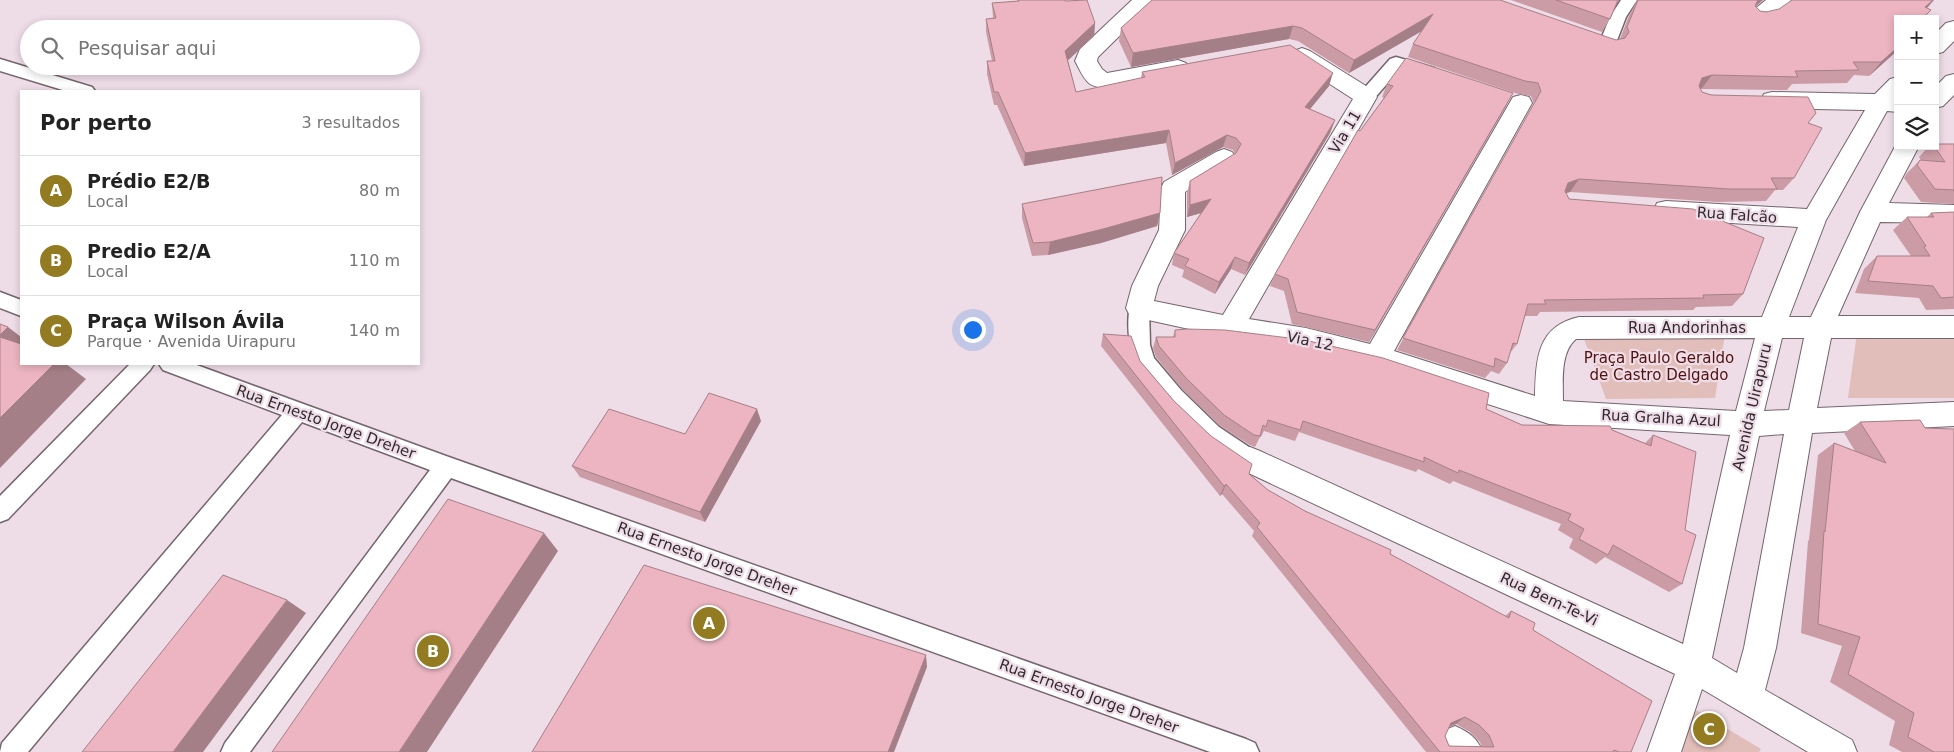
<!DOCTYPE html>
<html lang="pt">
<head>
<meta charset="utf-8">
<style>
	body { margin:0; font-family:"DejaVu Sans",sans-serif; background:#f2f2f2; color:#222 }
	.controls { position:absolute; right:15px; top:15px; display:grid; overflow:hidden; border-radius:0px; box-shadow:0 2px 8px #0003 }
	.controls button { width:45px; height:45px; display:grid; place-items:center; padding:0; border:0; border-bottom:1px solid #e0e0e0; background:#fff; color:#222; font:25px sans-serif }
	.you { position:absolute; left:972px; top:329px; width:18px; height:18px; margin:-12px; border:4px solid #fff; border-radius:50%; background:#1a73e8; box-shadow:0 0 0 8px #1a73e833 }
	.badge { display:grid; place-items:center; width:32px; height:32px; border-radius:50%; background:#937b22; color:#fff; font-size:16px; font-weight:700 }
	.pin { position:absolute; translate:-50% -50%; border:2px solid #fff; box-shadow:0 1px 5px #0006 }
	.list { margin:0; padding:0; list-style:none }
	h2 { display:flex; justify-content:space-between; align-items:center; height:65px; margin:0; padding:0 20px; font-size:21px }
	h2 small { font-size:16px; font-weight:400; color:#767676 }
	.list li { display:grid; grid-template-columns:32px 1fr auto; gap:15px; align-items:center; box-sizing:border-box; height:70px; padding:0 20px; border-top:1px solid #e0e0e0 }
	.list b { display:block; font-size:19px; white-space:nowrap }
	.list p { margin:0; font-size:16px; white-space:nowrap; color:#767676 }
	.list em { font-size:16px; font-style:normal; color:#767676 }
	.icon { flex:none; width:28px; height:28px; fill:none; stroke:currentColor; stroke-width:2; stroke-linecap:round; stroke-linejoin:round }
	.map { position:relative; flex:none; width:1954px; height:752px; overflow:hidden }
	.search { position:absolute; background:#fff; box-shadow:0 2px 8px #0003; left:20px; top:20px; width:400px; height:55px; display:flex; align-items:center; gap:12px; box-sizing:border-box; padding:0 18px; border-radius:28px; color:#767676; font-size:19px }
	.panel { position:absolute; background:#fff; box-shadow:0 2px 8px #0003; left:20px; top:90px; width:400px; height:275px; border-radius:0px }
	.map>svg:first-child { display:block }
	.green { fill:#e2beba }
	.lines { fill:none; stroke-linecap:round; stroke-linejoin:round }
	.lane-casing { stroke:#74656e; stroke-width:3 }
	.street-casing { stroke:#74656e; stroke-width:2 }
	.lane { fill:#fff; fill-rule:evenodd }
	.street { fill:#fff; fill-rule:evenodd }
	.wall { fill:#cb9ca6; fill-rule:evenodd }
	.shaded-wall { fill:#a57f87 }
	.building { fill:#ecb5c1; stroke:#a57f87; fill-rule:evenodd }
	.labels { text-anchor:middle; stroke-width:4.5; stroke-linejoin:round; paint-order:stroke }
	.street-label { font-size:15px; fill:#312a2e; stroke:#eedce7 }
	.park-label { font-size:15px; fill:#50100e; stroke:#eedce7 }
</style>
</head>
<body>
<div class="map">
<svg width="1954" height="752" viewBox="0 0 1954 752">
	<rect width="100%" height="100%" fill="#eedce7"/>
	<g class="green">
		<polygon points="1857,333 1954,333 1954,398 1848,398"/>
		<polygon points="1725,334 1715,398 1606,399 1583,336"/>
		<polygon points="1696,710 1761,749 1759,752 1680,752"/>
	</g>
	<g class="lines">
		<g class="lane-casing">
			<g id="lane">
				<polygon points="1621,0 1637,0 1626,17 1614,48 1608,50 1602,48 1599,44 1610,17"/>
				<polygon points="1396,57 1434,68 1437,72 1434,76 1428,78 1400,69 1372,101 1366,103 1360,101 1357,97 1360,93 1390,59"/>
				<polygon points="0,59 92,87 95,91 66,91 0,71"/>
				<polygon points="0,292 21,300 21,316 0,308"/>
				<path d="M1139 300 1146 302 1149 308 1150 345 1154 358 1181 390 1219 427 1258 453 1261 460 1258 467 1250 470C1212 456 1177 417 1152 386 1147 380 1140 373 1136 365 1129 351 1125 316 1132 302Z"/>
				<polygon points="130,364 154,364 150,370 8,519 0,522 0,496"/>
				<polygon points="159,364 194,364 446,456 1246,739 1255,743 1259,752 1210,752 451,478 250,752 221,752 225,743 430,470 302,422 28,752 0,752 2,743 282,415 163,370"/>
			</g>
		</g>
		<g class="street-casing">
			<g id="street">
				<path d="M1132 0H1156L1098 57 1097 61 1102 69 1107 73 1178 60 1186 63 1189 68 1186 73 1178 76C1157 80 1108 95 1090 84 1083 79 1079 68 1075 61L1080 49Z"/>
				<path d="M1766 0H1791C1783 13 1766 27 1750 23L1747 18 1750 13Z"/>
				<polygon points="1954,21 1954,41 1943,52 1935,54 1935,34 1946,23"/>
				<path d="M1302 48 1310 51 1374 91 1377 97 1249 319 1306 328 1370 344 1513 97 1521 95 1529 97 1532 103 1394 351 1535 396C1536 359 1537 326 1579 317H1762L1798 227 1666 219 1657 217 1654 210 1657 203 1666 201 1807 209 1865 110 1772 108 1764 106 1761 100 1764 94 1772 92 1875 94 1890 79 1898 77V112L1887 111 1826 220 1789 317H1811L1860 212 1898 141V146H1919L1889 203 1954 205V223L1880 222 1838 316H1954V338H1831L1817 408 1954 402V426L1812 433 1776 648 1765 690 1852 740 1857 752H1808L1702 689 1681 752H1647L1675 674 1240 469 1236 460 1240 451 1250 447 1260 451 1683 644 1730 435 1549 424 1377 368 1306 350 1230 338 1130 316 1126 308 1132 286 1159 230 1161 188 1164 182 1216 152 1224 149 1232 152 1236 158 1232 164 1185 192V230L1158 286 1154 301 1223 315 1353 99 1294 61 1291 56 1294 51ZM1755 338 1736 411 1563 401C1563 382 1560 352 1576 339ZM1782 338H1804L1789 410 1764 411ZM1784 434 1744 648 1737 673 1712 658 1759 436Z"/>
				<polygon points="1954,74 1954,95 1943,106 1935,108 1935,87 1946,76"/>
				<path d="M1455 726C1469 732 1477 738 1483 752H1442L1438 743 1443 731Z"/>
			</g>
		</g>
		<use href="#lane" class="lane"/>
		<use href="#street" class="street"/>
	</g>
	<g class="wall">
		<polygon points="1017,0 1065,0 1065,1 1095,23 1094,36 1068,60 1076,92 1141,78 1142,72 1329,86 1310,109 1335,120 1330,133 1245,275 1231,269 1215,294 1182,277 1184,270 1172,265 1174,253 1201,213 1187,217 1187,193 1190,181 1235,154 1233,150 1223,147 1172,175 1166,143 1024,166 997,105 994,105 987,74 987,61 992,61 986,32 986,19 993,19 992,3 1017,1"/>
		<polygon points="1152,0 1616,40 1620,39 1628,18 1637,0 1763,0 1756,6 1760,11 1898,19 1898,50 1869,76 1854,75 1847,83 1792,84 1787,90 1700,89 1702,92 1808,123 1794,178 1783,190 1775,190 1766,201 1718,202 1570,192 1566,193 1569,199 1743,294 1732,306 1696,307 1693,310 1540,312 1537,316 1525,316 1517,344 1510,353 1507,363 1499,374 1491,371 1485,378 1397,350 1534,104 1531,96 1518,94 1408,57 1413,44 1422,31 1349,73 1298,41 1289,39 1131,67 1119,41 1121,28"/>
		<polygon points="1511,0 1619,0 1615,6 1610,19 1602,32"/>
		<polygon points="1387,84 1506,106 1369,342 1292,324 1284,291 1270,286 1275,274 1360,131 1384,98 1382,97"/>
		<polygon points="1954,144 1954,204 1921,202 1904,178 1907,173 1920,160 1921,160 1919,157 1929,146"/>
		<polygon points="1022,204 1160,213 1157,226 1101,243 1048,255 1032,256 1022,218"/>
		<polygon points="1954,212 1954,309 1926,310 1919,298 1855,293 1864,269 1877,256 1911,256 1893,230 1907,217 1927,217 1931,213"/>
		<polygon points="1175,330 1486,409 1522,425 1612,430 1645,443 1653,435 1685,530 1682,584 1669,592 1605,557 1596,564 1569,548 1573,539 1558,530 1561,524 1453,481 1450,484 1418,469 1416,472 1299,432 1295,441 1264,431 1261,437 1260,437 1255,447 1250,445 1220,426 1182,389 1156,357 1153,348 1156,337 1173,337"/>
		<path d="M1103 334 1140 361 1174 401 1249 474 1268 490 1305 511 1390 554 1505 616 1511 611 1533 630 1631 752H1426L1252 536 1254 531 1222 494 1220 496 1101 346ZM1456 724 1470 732 1480 742 1482 747 1449 746 1445 736 1449 727Z"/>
		<polygon points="1920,420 1954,752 1902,752 1889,745 1895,721 1830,682 1842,646 1801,633 1808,541 1809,540 1818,455 1834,443 1855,451 1844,433 1860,422"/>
		<polygon points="761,421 705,522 580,477 572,466 685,434"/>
	</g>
	<g class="shaded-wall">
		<polygon points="1757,0 1763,0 1749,12"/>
		<polygon points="1933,0 1934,0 1928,7 1915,19 1925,7"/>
		<polygon points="1433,14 1427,28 1349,73 1354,60"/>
		<polygon points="1095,23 1094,36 1064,64 1065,51"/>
		<polygon points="1293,26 1289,39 1131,67 1133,53"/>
		<polygon points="1898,47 1898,50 1869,76 1881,62"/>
		<polygon points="1333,73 1329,86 1301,120 1305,107"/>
		<polygon points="1712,75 1702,88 1692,91 1702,78"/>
		<polygon points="1513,93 1506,106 1369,342 1375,330"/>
		<polygon points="1335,120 1330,133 1245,275 1249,263"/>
		<polygon points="1169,130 1166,143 1024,166 1025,153"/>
		<polygon points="1227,135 1223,147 1172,175 1175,163"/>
		<polygon points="1579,179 1570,192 1559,195 1568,183"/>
		<polygon points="1211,199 1208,211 1187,217 1190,205"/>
		<polygon points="1160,213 1157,226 1101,243 1048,255 1050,242"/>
		<polygon points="1235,257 1231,269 1215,294 1219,282"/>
		<polygon points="8,327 21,337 21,354 0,337 0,335"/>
		<polygon points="54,364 66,364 86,379 0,468 0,418"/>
		<polygon points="757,409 761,421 705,522 700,512"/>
		<polygon points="1226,484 1222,494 1220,496 1224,486"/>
		<polygon points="544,533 558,551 427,752 399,752"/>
		<polygon points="287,600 306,613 203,752 173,752"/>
		<polygon points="926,655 927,667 894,752 888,752"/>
		<polygon points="1465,717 1456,724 1442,729 1451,723"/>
	</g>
	<g class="building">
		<polygon points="1019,0 1065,0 1065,1 1087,0 1095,23 1065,51 1076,92 1145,77 1142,72 1290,45 1333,73 1305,107 1335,120 1249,263 1235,257 1219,282 1185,266 1189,259 1174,253 1211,199 1190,205 1190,181 1236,153 1241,144 1236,138 1227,135 1175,163 1169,130 1025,153 998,92 994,92 987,61 995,61 986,19 996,18 992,3 1019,1"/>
		<polygon points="1152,0 1500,0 1616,40 1625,38 1629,32 1627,27 1638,0 1758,0 1755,6 1760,11 1766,12 1779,9 1792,0 1933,0 1925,7 1931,10 1922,19 1898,19 1898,47 1881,62 1853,62 1859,70 1795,71 1798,77 1712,75 1702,78 1699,86 1702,92 1711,95 1808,97 1816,113 1808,123 1822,128 1794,178 1771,178 1777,189 1729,189 1579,179 1568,183 1565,191 1569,199 1693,209 1764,238 1743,294 1703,295 1704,298 1544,300 1546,304 1528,304 1517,344 1513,343 1507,363 1495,358 1494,367 1403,338 1541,91 1538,83 1525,81 1413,44 1433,14 1354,60 1302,28 1293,26 1133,53 1121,28"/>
		<polygon points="1556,0 1618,0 1610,19"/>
		<polygon points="1406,58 1513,93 1375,330 1297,312 1288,279 1275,274 1358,130 1360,131 1393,86 1387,84"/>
		<polygon points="1935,144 1954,144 1954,190 1935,189 1917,165 1920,160 1945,162 1934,146 1935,146"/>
		<polygon points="1162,177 1160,213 1103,229 1050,242 1033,243 1022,204"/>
		<polygon points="1954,212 1954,297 1941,298 1933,286 1868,281 1877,256 1930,256 1924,247 1926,246 1907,217 1934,217 1931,213"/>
		<polygon points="0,324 8,327 0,335"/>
		<polygon points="1187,329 1225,330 1305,340 1383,358 1489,393 1486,409 1522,425 1610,426 1612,430 1651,446 1653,435 1696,452 1685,530 1696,535 1682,584 1613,545 1608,555 1579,539 1584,529 1568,520 1571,514 1459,470 1458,473 1424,457 1424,462 1303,421 1300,430 1268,420 1266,427 1263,425 1260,436 1254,435 1224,415 1186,378 1159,346 1156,337 1175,337 1175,330"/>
		<path d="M1103 334 1131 336 1140 361 1174 401 1211 436 1252 464 1249 474 1268 490 1305 511 1391 550 1390 554 1509 618 1511 611 1535 623 1533 630 1652 701 1631 752H1619L1614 750 1613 752H1440L1257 527 1260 523 1226 484 1224 486ZM1465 717 1479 725 1489 735 1494 747 1449 746 1445 736 1451 723Z"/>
		<polygon points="0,337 21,344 21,364 54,364 0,418"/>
		<polygon points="709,393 757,409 700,512 572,466 609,409 685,434"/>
		<polygon points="1920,420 1925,428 1954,429 1954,752 1934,752 1908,737 1914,713 1848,674 1860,637 1818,624 1824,531 1825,532 1834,443 1886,463 1860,422"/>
		<polygon points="448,499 544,533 399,752 272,752"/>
		<polygon points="644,565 926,655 888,752 532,752"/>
		<polygon points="223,575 287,600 173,752 82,752"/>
	</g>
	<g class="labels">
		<g class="street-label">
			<text transform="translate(1345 132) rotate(-59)" y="5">Via 11</text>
			<text transform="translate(1737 215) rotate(4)" y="5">Rua Falcão</text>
			<text x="1687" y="333">Rua Andorinhas</text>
			<text transform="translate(1310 341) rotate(12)" y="5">Via 12</text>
			<text transform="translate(1752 407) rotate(-77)" y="5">Avenida Uirapuru</text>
			<text transform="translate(1661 418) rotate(3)" y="5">Rua Gralha Azul</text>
			<text transform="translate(326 422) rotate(20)" y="5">Rua Ernesto Jorge Dreher</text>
			<text transform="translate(707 559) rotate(20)" y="5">Rua Ernesto Jorge Dreher</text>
			<text transform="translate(1549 599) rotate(25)" y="5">Rua Bem-Te-Vi</text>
			<text transform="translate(1089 696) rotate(20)" y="5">Rua Ernesto Jorge Dreher</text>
		</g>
		<g class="park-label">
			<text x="1659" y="363">Praça Paulo Geraldo<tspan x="1659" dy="17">de Castro Delgado</tspan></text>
		</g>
	</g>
</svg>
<div class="controls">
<button>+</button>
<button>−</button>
<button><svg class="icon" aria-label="layers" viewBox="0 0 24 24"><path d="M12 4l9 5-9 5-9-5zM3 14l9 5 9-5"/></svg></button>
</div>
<div class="you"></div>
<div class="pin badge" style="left:709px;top:623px">A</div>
<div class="pin badge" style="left:433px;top:651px">B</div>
<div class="pin badge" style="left:1709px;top:729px">C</div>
<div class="search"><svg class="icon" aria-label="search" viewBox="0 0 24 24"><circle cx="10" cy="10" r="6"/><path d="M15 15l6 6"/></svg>Pesquisar aqui</div>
<section class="panel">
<h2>Por perto<small>3 resultados</small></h2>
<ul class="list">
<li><span class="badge">A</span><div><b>Prédio E2/B</b><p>Local</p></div><em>80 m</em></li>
<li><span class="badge">B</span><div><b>Predio E2/A</b><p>Local</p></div><em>110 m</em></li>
<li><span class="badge">C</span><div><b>Praça Wilson Ávila</b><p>Parque · Avenida Uirapuru</p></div><em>140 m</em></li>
</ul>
</section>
</div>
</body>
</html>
